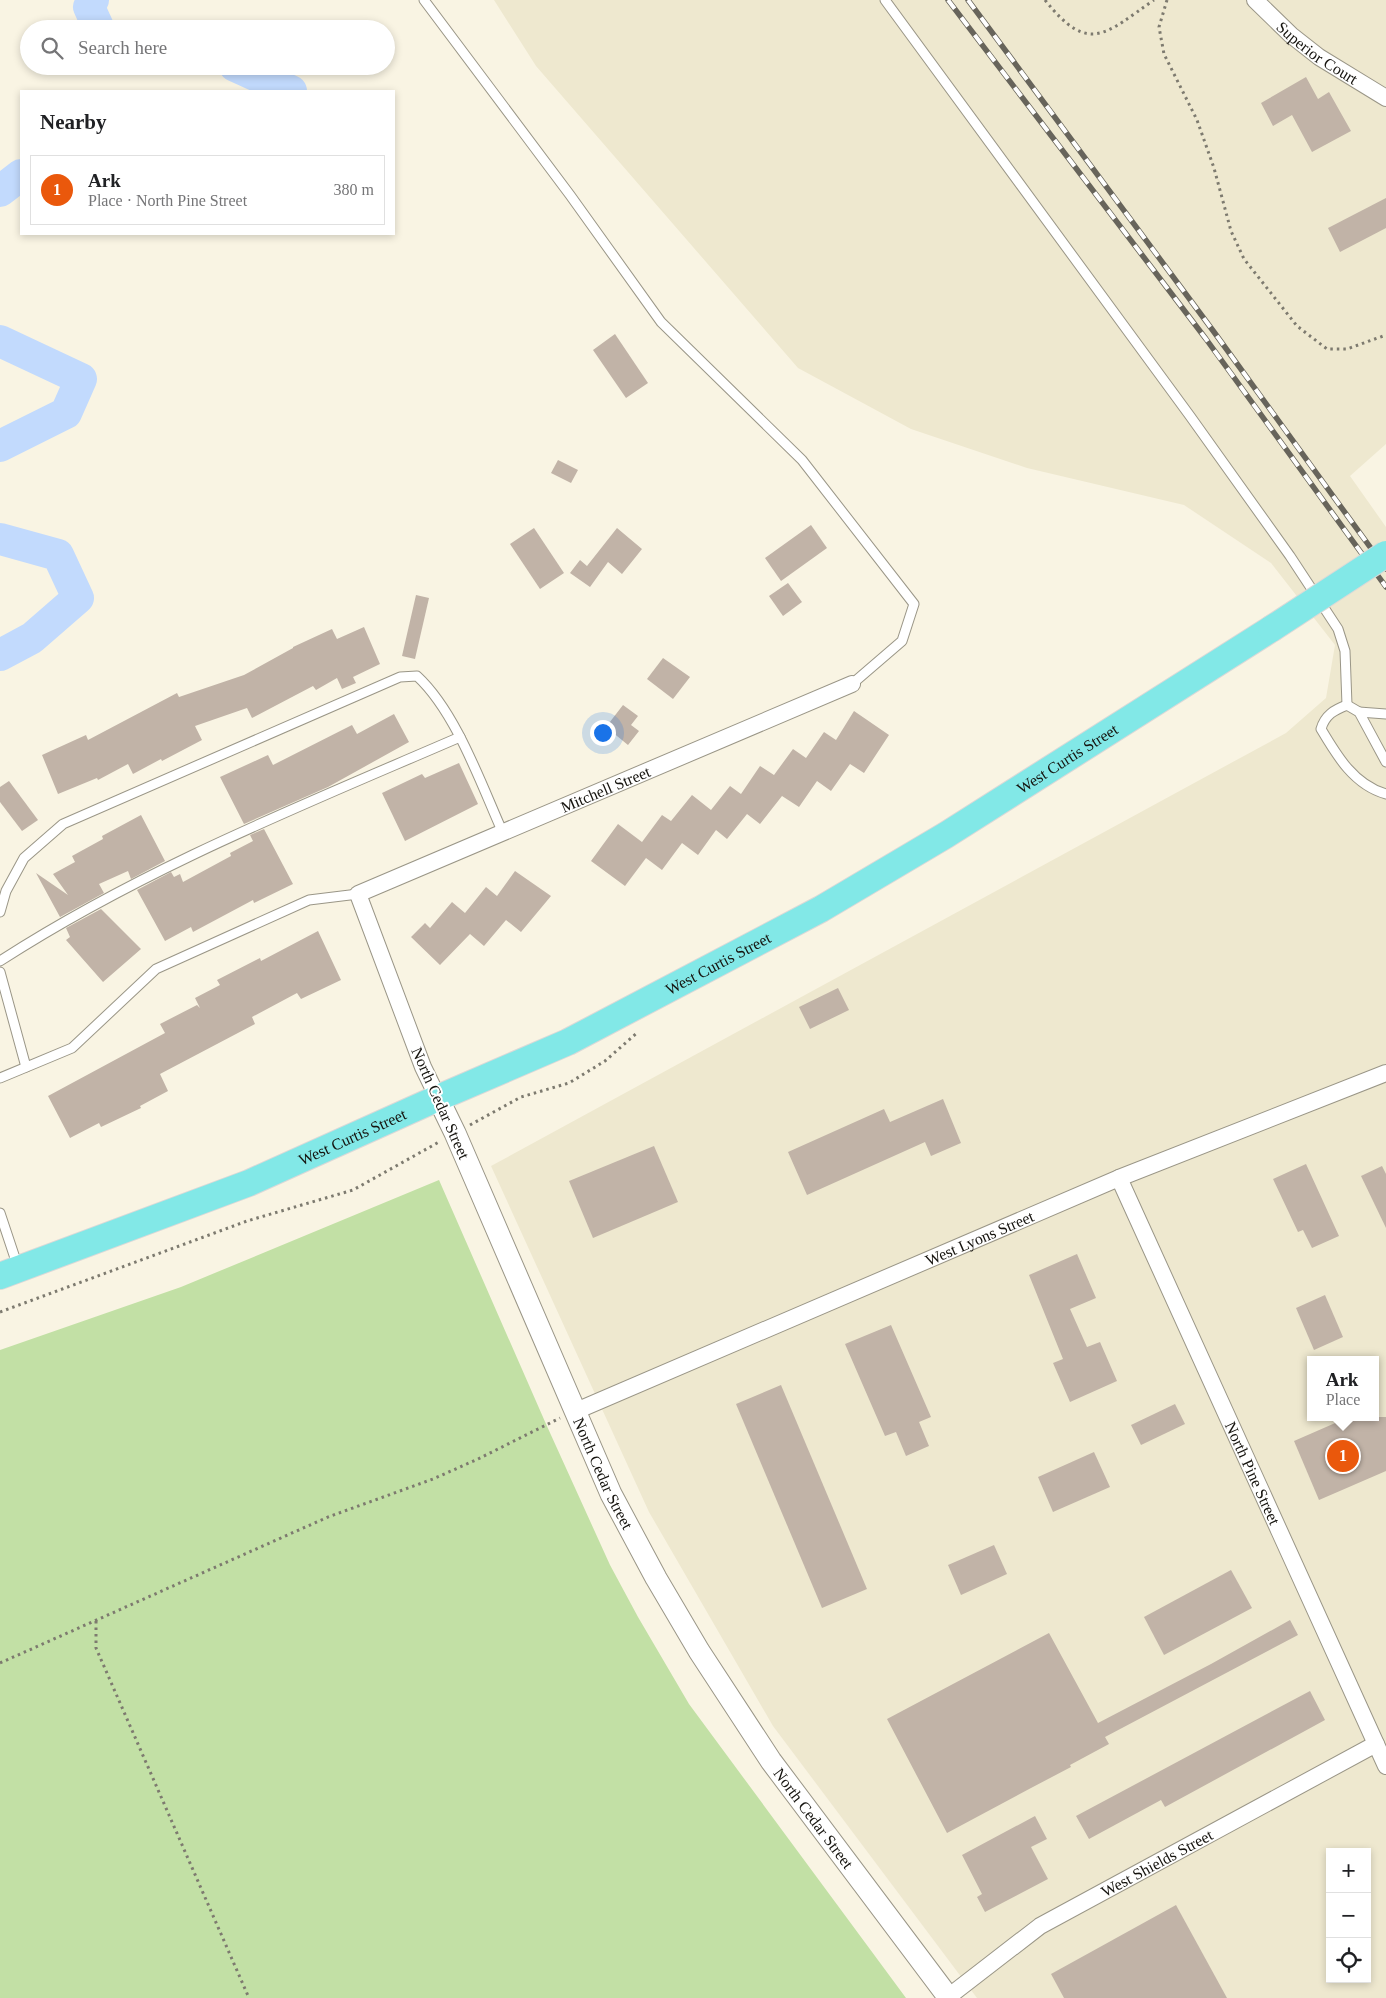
<!DOCTYPE html>
<html lang="en">
<head>
<meta charset="utf-8">
<style>
	body { margin:0; font-family:"Times New Roman",serif; background:#f6f6f6; color:#202124 }
	.controls { position:absolute; right:15px; bottom:15px; display:grid; overflow:hidden; border-radius:0px; box-shadow:0 2px 8px #0003 }
	.controls button { width:45px; height:45px; display:grid; place-items:center; padding:0; border:0; border-bottom:1px solid #e0e0e0; background:#fff; color:#202124; font:25px sans-serif }
	.you { position:absolute; left:602px; top:732px; width:18px; height:18px; margin:-12px; border:4px solid #fff; border-radius:50%; background:#1a73e8; box-shadow:0 0 0 8px #1a73e833 }
	.badge { display:grid; place-items:center; width:32px; height:32px; border-radius:50%; background:#ea580c; color:#fff; font-size:16px; font-weight:700 }
	.pin { position:absolute; translate:-50% -50%; border:2px solid #fff; box-shadow:0 1px 5px #0006 }
	.popup { position:absolute; left:1307px; top:1356px; width:72px; height:65px; box-sizing:border-box; display:grid; place-content:center; border-radius:0px; background:#fff; filter:drop-shadow(0 1px 4px #0005); font-size:16px; white-space:nowrap; color:#757577 }
	.popup b { font-size:19px; color:#202124 }
	.popup::after { content:''; position:absolute; left:50%; top:100%; margin-left:-10px; border:10px solid transparent; border-top-color:#fff }
	.list { margin:0; padding:0; list-style:none }
	h2 { display:flex; justify-content:space-between; align-items:center; height:65px; margin:0; padding:0 20px; font-size:21px }
	h2 small { font-size:16px; font-weight:400; color:#757577 }
	.list li { display:grid; grid-template-columns:32px 1fr auto; gap:15px; align-items:center; box-sizing:border-box; height:70px; margin:0 10px 10px; padding:0 10px; border:1px solid #e0e0e0; border-radius:0px }
	.list b { display:block; font-size:19px; white-space:nowrap }
	.list p { margin:0; font-size:16px; white-space:nowrap; color:#757577 }
	.list em { font-size:16px; font-style:normal; color:#757577 }
	.icon { flex:none; width:28px; height:28px; fill:none; stroke:currentColor; stroke-width:2; stroke-linecap:round; stroke-linejoin:round }
	.map { position:relative; flex:none; width:1386px; height:1998px; overflow:hidden }
	.search { position:absolute; background:#fff; box-shadow:0 2px 8px #0003; left:20px; top:20px; width:375px; height:55px; display:flex; align-items:center; gap:12px; box-sizing:border-box; padding:0 18px; border-radius:28px; color:#757577; font-size:19px }
	.panel { position:absolute; background:#fff; box-shadow:0 2px 8px #0003; left:20px; top:90px; width:375px; height:145px; border-radius:0px }
	.map>svg:first-child { display:block }
	.built { fill:#eee8cf; fill-rule:evenodd }
	.green { fill:#c2e0a5 }
	.lines { fill:none; stroke-linecap:round; stroke-linejoin:round }
	.river { stroke:#c2dafd; stroke-width:32 }
	.building { fill:#c1b3a7 }
	.service-casing { stroke:#9a9687; stroke-width:11 }
	.minor-casing { stroke:#9a9687; stroke-width:18 }
	.tertiary-casing { stroke:#9a9687; stroke-width:23 }
	.primary-casing { stroke:#dad9d8; stroke-width:28 }
	.path { stroke:#7d7a6f; stroke-width:3; stroke-dasharray:2.5 4; stroke-linecap:butt }
	.service { stroke:#fff; stroke-width:9 }
	.minor { stroke:#fff; stroke-width:16 }
	.tertiary { stroke:#fff; stroke-width:21 }
	.primary { stroke:#82e8e7; stroke-width:26 }
	.rail-casing { stroke:#67645b; stroke-width:5.5 }
	.rail { stroke:#fff; stroke-width:4; stroke-dasharray:11; stroke-linecap:butt }
	.primary-bridge-casing { stroke:#dad9d8; stroke-width:28; stroke-linecap:butt }
	.primary-bridge { stroke:#82e8e7; stroke-width:26 }
	.labels { text-anchor:middle; stroke-width:4; stroke-linejoin:round; paint-order:stroke }
	.street-label { font-size:16px; fill:#15130e; stroke:#fff }
</style>
</head>
<body>
<div class="map">
<svg width="1386" height="1998" viewBox="0 0 1386 1998">
	<rect width="100%" height="100%" fill="#f9f4e3"/>
	<path class="built" d="M494 0H1386V444L1350 476 1386 527V1998H977L773 1726 649 1512 491 1166 1286 733 1326 698 1335 645 1271 563 1184 505 1027 468 911 429 798 368 536 66ZM1310 1360H1376V1417H1310ZM1330 1852H1367V1979H1330Z"/>
	<polygon class="green" points="439,1180 546,1424 610,1565 638,1617 689,1704 906,1998 0,1998 0,1350 181,1287"/>
	<g class="lines">
		<g class="river">
			<polyline points="93,0 89,7 99,29"/>
			<polyline points="235,66 291,91"/>
			<polyline points="0,191 21,175"/>
			<polyline points="0,341 81,379 66,413 0,446"/>
			<polyline points="0,539 58,555 78,598 32,638 0,655"/>
		</g>
	</g>
	<g class="building">
		<polygon points="1306,77 1318,99 1329,92 1351,131 1312,152 1292,115 1273,126 1261,103"/>
		<polygon points="1386,198 1386,228 1340,252 1328,228"/>
		<polygon points="615,334 648,383 626,398 593,350"/>
		<polygon points="558,460 578,470 571,483 551,473"/>
		<polygon points="811,525 827,548 781,581 765,558"/>
		<polygon points="534,528 564,573 540,589 510,544"/>
		<polygon points="617,528 642,549 622,574 608,562 590,587 570,573 580,560 587,566"/>
		<polygon points="788,583 802,602 783,616 769,596"/>
		<polygon points="416,595 429,598 415,659 402,656"/>
		<polygon points="364,627 380,664 353,677 356,683 342,689 337,678 316,690 313,686 252,718 247,708 195,726 202,740 162,761 161,759 133,774 128,764 98,780 97,778 58,794 42,755 86,735 88,740 177,693 179,697 244,675 293,648 293,647 332,629 337,639"/>
		<polygon points="663,658 690,677 673,699 647,679"/>
		<polygon points="623,705 638,716 631,725 639,731 628,745 606,727"/>
		<polygon points="854,711 889,735 864,773 850,764 831,791 817,781 799,807 782,796 760,824 747,814 727,839 716,830 698,855 682,843 662,870 646,858 625,886 591,861 618,824 642,842 662,815 671,821 692,795 711,810 730,786 741,794 760,766 774,775 793,749 806,758 824,732 836,740"/>
		<polygon points="394,714 409,742 328,787 244,824 220,777 268,755 273,765 352,725 357,734"/>
		<polygon points="459,763 478,804 405,841 382,793 422,774 425,778"/>
		<polygon points="9,781 38,820 22,831 0,802 0,787"/>
		<polygon points="141,815 165,861 131,879 128,871 99,884 104,893 60,917 36,873 68,895 53,874 75,862 72,856 103,839 102,836"/>
		<polygon points="264,829 293,884 254,903 253,900 193,932 191,927 165,941 137,890 171,872 174,877 180,874 183,882 231,856 230,853 253,841 250,835"/>
		<polygon points="515,871 551,896 521,932 506,920 484,946 470,934 440,965 411,937 425,923 430,928 452,902 465,913 486,887 497,896"/>
		<polygon points="101,909 141,949 103,982 66,940 70,937 66,928"/>
		<polygon points="318,931 341,980 301,999 297,993 252,1017 255,1024 160,1074 168,1091 140,1106 141,1108 101,1127 99,1123 70,1138 48,1096 165,1033 160,1024 197,1005 200,1008 195,998 220,985 217,980 260,958 261,961"/>
		<polygon points="838,988 849,1010 810,1029 799,1007"/>
		<polygon points="943,1099 961,1143 931,1156 925,1142 807,1195 788,1152 884,1109 890,1122"/>
		<polygon points="654,1146 678,1202 593,1238 569,1181"/>
		<polygon points="1306,1164 1339,1236 1312,1248 1303,1230 1298,1232 1273,1179"/>
		<polygon points="1382,1166 1386,1174 1386,1228 1361,1176"/>
		<polygon points="1077,1254 1096,1298 1070,1309 1087,1347 1100,1342 1117,1381 1070,1402 1053,1363 1063,1359 1029,1275"/>
		<polygon points="1325,1295 1343,1337 1314,1350 1296,1308"/>
		<polygon points="891,1325 931,1417 919,1422 929,1446 906,1456 896,1432 885,1436 845,1344"/>
		<polygon points="781,1385 867,1589 822,1608 736,1404"/>
		<polygon points="1175,1404 1185,1424 1141,1445 1131,1425"/>
		<polygon points="1349,1417 1386,1417 1386,1471 1319,1500 1294,1441"/>
		<polygon points="1094,1452 1110,1487 1053,1512 1038,1477"/>
		<polygon points="994,1545 1007,1574 961,1595 948,1565"/>
		<polygon points="1231,1570 1252,1608 1164,1655 1144,1617"/>
		<polygon points="1290,1620 1298,1635 1105,1737 1109,1744 1070,1765 1071,1767 1031,1788 947,1833 887,1719 1049,1633 1098,1723 1211,1664"/>
		<polygon points="1310,1691 1325,1720 1165,1807 1161,1800 1089,1839 1076,1816"/>
		<polygon points="1035,1816 1047,1839 1031,1847 1048,1879 985,1912 977,1897 982,1894 962,1855"/>
		<polygon points="1176,1905 1227,1998 1064,1998 1051,1974"/>
	</g>
	<g class="lines">
		<g class="service-casing">
			<g id="service">
				<polyline points="424,0 570,195 661,322 802,460 914,604 902,641 852,684"/>
				<polyline points="885,0 1190,416 1290,556 1338,629 1345,651 1347,705"/>
				<polyline points="1359,712 1386,714"/>
				<path d="M1386 762 1359 712 1347 705C1334 710 1325 715 1321 729 1337 756 1354 785 1386 794"/>
				<path d="M0 912 6 891 24 858 63 824 400 677 417 676C456 712 481 784 503 833"/>
				<path d="M0 961C144 868 303 805 460 737"/>
				<polyline points="0,972 26,1067"/>
				<polyline points="0,1078 72,1048 156,969 309,900 358,894"/>
				<polyline points="0,1213 18,1267"/>
			</g>
		</g>
		<g class="minor-casing">
			<g id="minor">
				<path id="s1" d="M1255 0 1291 35 1319 57 1386 98"/>
				<path id="s2" d="M438 1098 423 1067 358 894 852 684"/>
				<path id="s3" d="M1119 1178 1386 1766"/>
				<path id="s4" d="M576 1411 1119 1178 1386 1073"/>
				<path id="s5" d="M948 1997 1040 1926 1376 1744"/>
			</g>
		</g>
		<g class="tertiary-casing">
			<g id="tertiary">
				<path id="s6" d="M438 1098 455 1133 611 1494 656 1578 699 1651 771 1761 949 1998"/>
			</g>
		</g>
		<g class="primary-casing">
			<g id="primary">
				<path id="s7" d="M0 1276 249 1183 438 1098 568 1042 821 909 946 835 1271 629"/>
			</g>
		</g>
		<g class="path">
			<path d="M1045 0C1089 56 1106 33 1154 0"/>
			<polyline points="1167,0 1159,27 1164,54 1197,120 1214,168 1231,231 1244,259 1297,326 1327,349 1347,349 1386,335"/>
			<polyline points="470,1125 521,1097 569,1083 605,1061 638,1032"/>
			<polyline points="0,1312 247,1221 353,1190 439,1142"/>
			<polyline points="96,1621 96,1648 249,1998"/>
			<polyline points="0,1663 328,1517 433,1479 478,1459 560,1418"/>
		</g>
		<use href="#service" class="service"/>
		<use href="#minor" class="minor"/>
		<use href="#tertiary" class="tertiary"/>
		<use href="#primary" class="primary"/>
		<g class="rail-casing">
			<g id="rail">
				<polyline points="948,0 1206,339 1386,587"/>
				<polyline points="968,0 1214,332 1386,569"/>
			</g>
		</g>
		<use href="#rail" class="rail"/>
		<g class="primary-bridge-casing">
			<polyline id="primary-bridge" points="1271,629 1386,554"/>
		</g>
		<use href="#primary-bridge" class="primary-bridge"/>
	</g>
	<g class="labels">
		<g class="street-label">
			<text dy="6" stroke="none"><textPath href="#s1" startOffset="82">Superior Court</textPath></text>
			<text dy="6" stroke="none"><textPath href="#s7" startOffset="1189">West Curtis Street</textPath></text>
			<text dy="6" stroke="none"><textPath href="#s2" startOffset="488">Mitchell Street</textPath></text>
			<text dy="6" stroke="none"><textPath href="#s7" startOffset="784">West Curtis Street</textPath></text>
			<text transform="translate(441 1103) rotate(66)" y="6">North Cedar Street</text>
			<text dy="6" stroke="none"><textPath href="#s7" startOffset="379">West Curtis Street</textPath></text>
			<text dy="6" stroke="none"><textPath href="#s4" startOffset="439">West Lyons Street</textPath></text>
			<text dy="6" stroke="none"><textPath href="#s3" startOffset="324">North Pine Street</textPath></text>
			<text dy="6" stroke="none"><textPath href="#s6" startOffset="410">North Cedar Street</textPath></text>
			<text dy="6" stroke="none"><textPath href="#s6" startOffset="815">North Cedar Street</textPath></text>
			<text dy="6" stroke="none"><textPath href="#s5" startOffset="249">West Shields Street</textPath></text>
		</g>
	</g>
</svg>
<div class="controls">
<button>+</button>
<button>−</button>
<button><svg class="icon" aria-label="locate" viewBox="0 0 24 24"><circle cx="12" cy="12" r="6"/><path d="M12 2v4M12 18v4M2 12h4M18 12h4"/></svg></button>
</div>
<div class="you"></div>
<div class="pin badge" style="left:1343px;top:1456px">1</div>
<div class="popup"><b>Ark</b>Place</div>
<div class="search"><svg class="icon" aria-label="search" viewBox="0 0 24 24"><circle cx="10" cy="10" r="6"/><path d="M15 15l6 6"/></svg>Search here</div>
<section class="panel">
<h2>Nearby<small></small></h2>
<ul class="list">
<li><span class="badge">1</span><div><b>Ark</b><p>Place · North Pine Street</p></div><em>380 m</em></li>
</ul>
</section>
</div>
</body>
</html>
